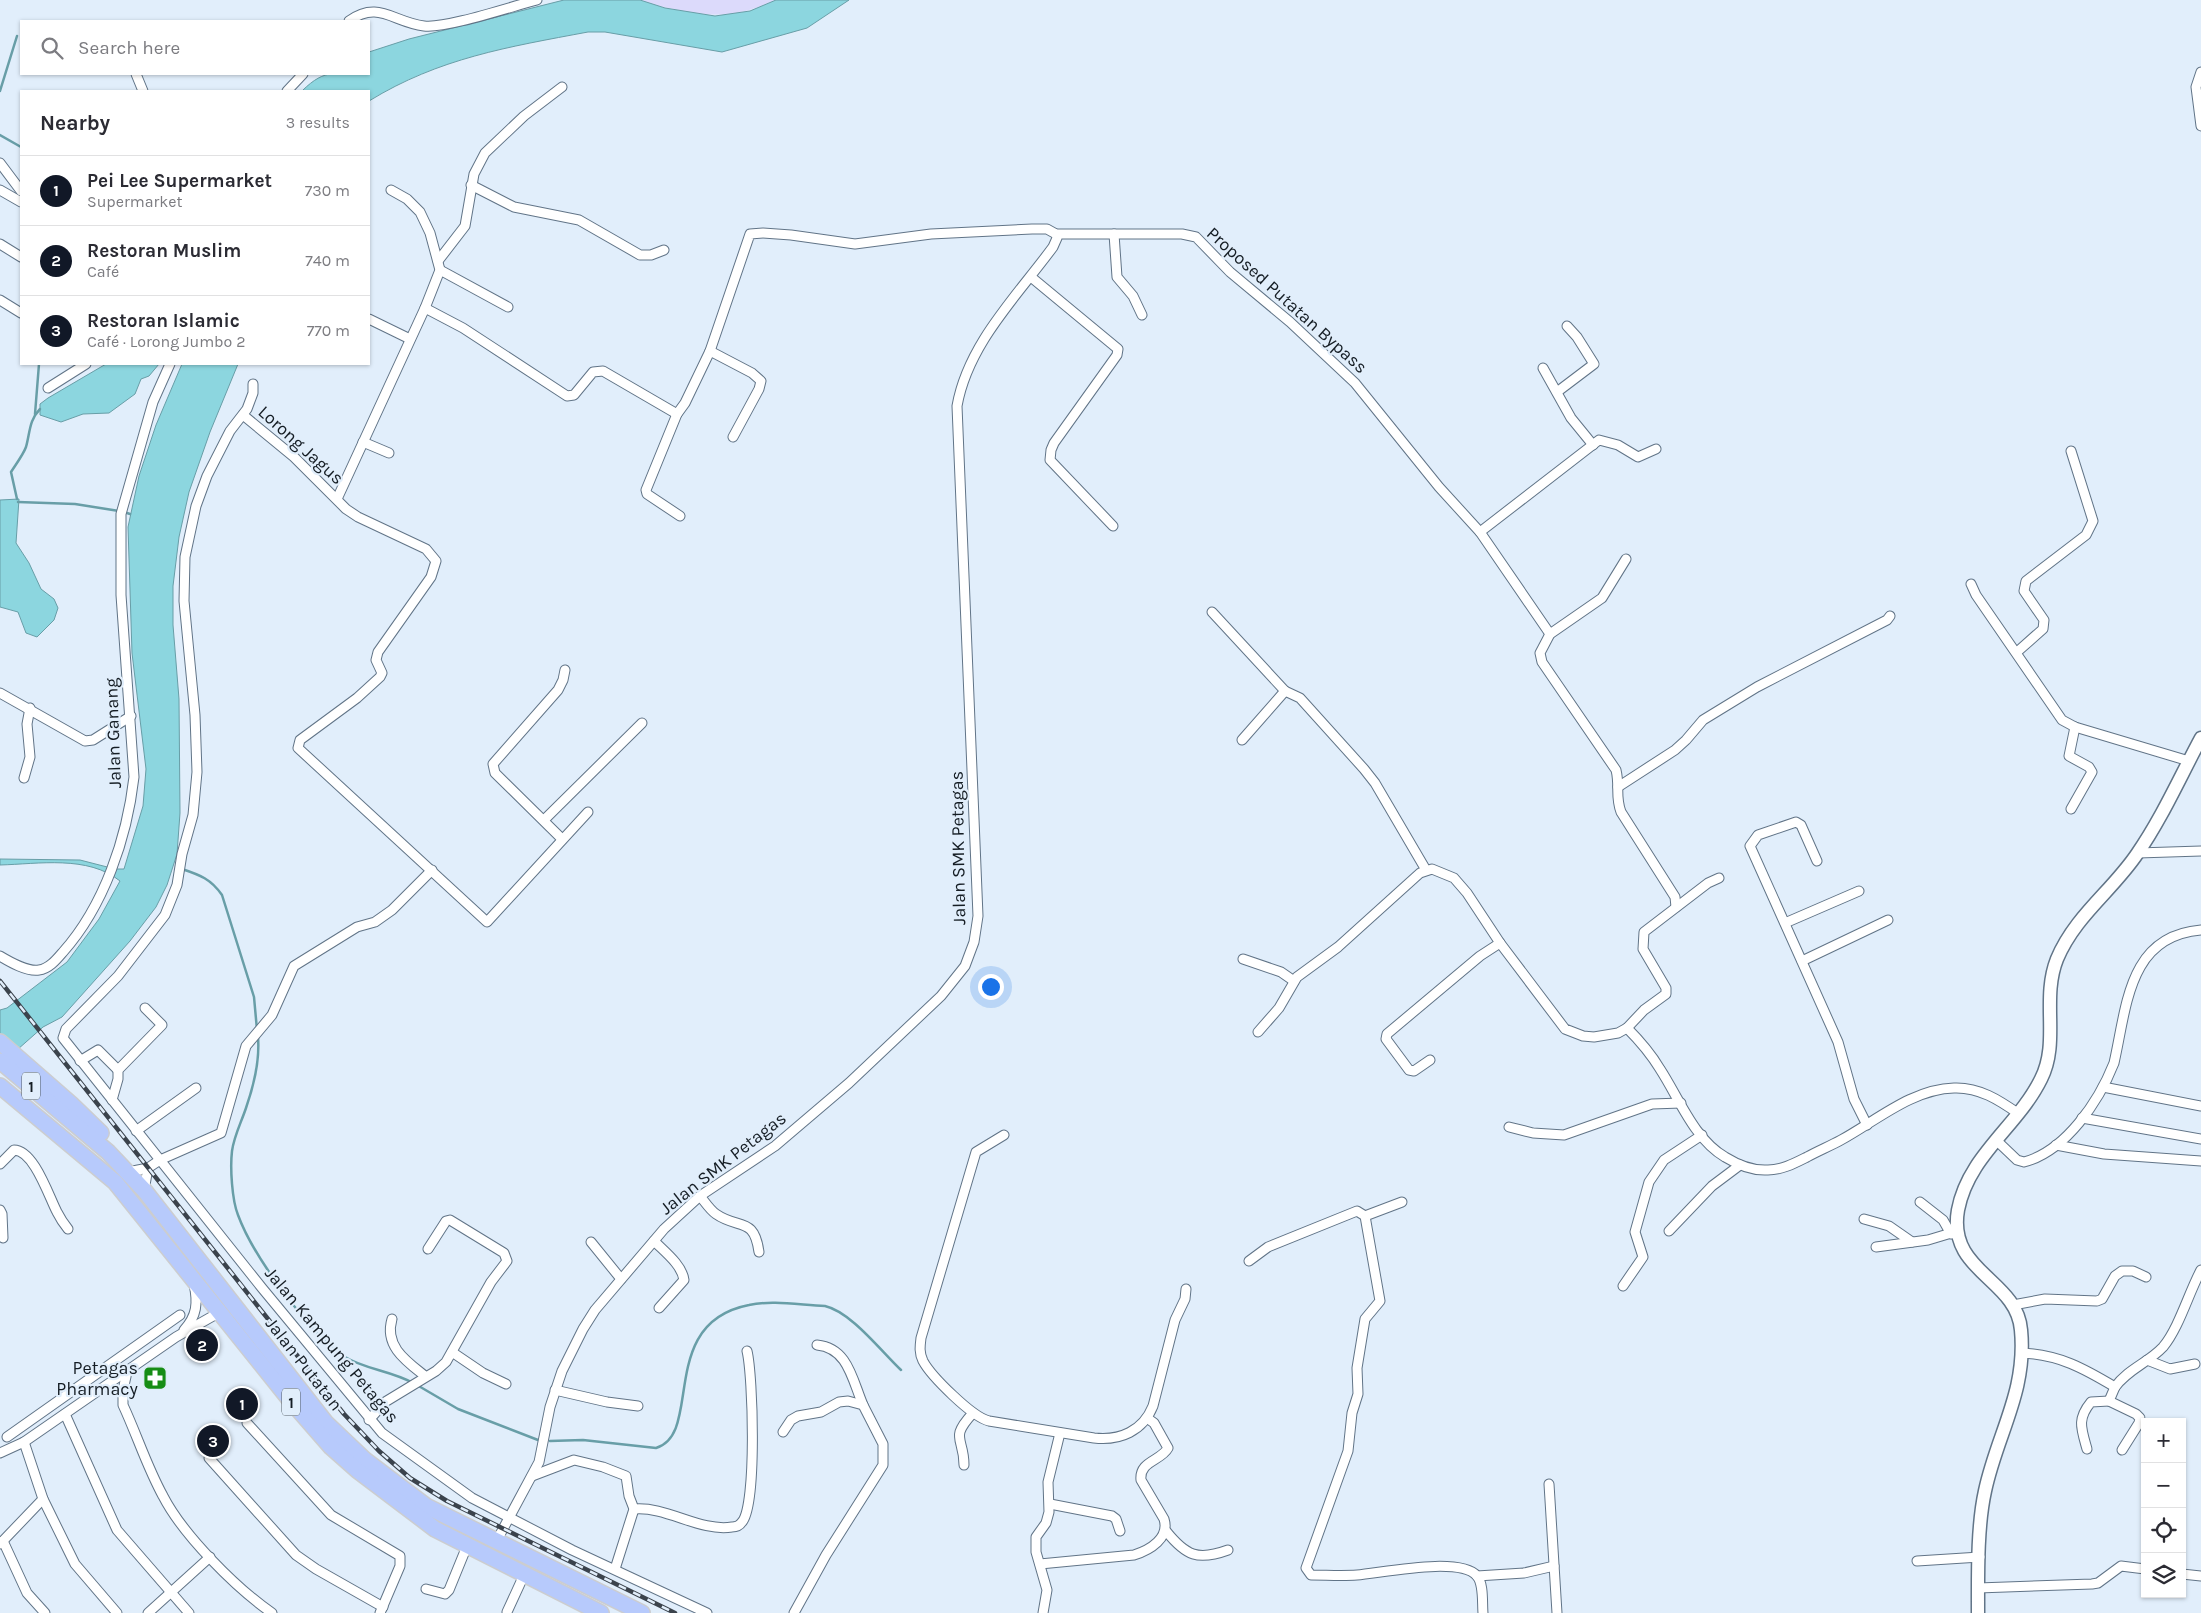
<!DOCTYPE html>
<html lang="en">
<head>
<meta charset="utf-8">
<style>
	body { margin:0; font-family:Karla,sans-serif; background:#f2f2f3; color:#2b2b33 }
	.controls { position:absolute; right:15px; bottom:15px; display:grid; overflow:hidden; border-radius:0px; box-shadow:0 1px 4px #0004 }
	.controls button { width:45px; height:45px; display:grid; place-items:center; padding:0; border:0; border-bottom:1px solid #e1e1e2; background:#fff; color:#2b2b33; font:25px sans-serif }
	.you { position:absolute; left:990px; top:986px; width:18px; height:18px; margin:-12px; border:4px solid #fff; border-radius:50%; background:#1a73e8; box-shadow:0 0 0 8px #1a73e833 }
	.badge { display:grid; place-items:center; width:32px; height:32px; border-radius:50%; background:#111827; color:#fff; font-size:16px; font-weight:700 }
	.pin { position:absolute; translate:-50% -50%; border:2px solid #fff; box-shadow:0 1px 5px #0006 }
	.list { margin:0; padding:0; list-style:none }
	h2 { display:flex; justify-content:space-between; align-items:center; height:65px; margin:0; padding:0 20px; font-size:21px }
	h2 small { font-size:16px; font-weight:400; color:#7c7c81 }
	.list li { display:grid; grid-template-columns:32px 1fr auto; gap:15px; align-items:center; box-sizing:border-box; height:70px; padding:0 20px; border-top:1px solid #e1e1e2 }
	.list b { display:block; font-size:19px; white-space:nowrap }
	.list p { margin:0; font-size:16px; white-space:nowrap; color:#7c7c81 }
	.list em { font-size:16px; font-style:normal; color:#7c7c81 }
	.icon { flex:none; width:28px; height:28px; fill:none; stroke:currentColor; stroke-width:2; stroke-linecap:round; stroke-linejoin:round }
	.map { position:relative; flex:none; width:2201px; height:1613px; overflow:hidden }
	.search { position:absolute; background:#fff; box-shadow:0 1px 4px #0004; left:20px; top:20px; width:350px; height:55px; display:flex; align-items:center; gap:12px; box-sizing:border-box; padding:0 18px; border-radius:0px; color:#7c7c81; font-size:19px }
	.panel { position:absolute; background:#fff; box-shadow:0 1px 4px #0004; left:20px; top:90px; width:350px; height:275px; border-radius:0px }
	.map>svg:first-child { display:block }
	.green { fill:#dcdafb }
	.water { fill:#8cd6df; stroke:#689ea7 }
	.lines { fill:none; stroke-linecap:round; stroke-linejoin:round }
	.stream { stroke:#689ea7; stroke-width:2.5 }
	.minor-casing { stroke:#617487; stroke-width:11 }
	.secondary-casing { stroke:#617487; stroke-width:15 }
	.trunk-casing { stroke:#cccdcf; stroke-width:18 }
	.minor { stroke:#fff; stroke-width:9 }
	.secondary { stroke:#fff; stroke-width:12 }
	.trunk { stroke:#b7cafc; stroke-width:15 }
	.rail-casing { stroke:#3b434c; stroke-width:4.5 }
	.rail { stroke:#e1eefb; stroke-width:2.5; stroke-dasharray:8; stroke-linecap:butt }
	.labels { text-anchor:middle; stroke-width:4.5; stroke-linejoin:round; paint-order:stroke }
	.shield { fill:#e1eefb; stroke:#525c64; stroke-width:1 }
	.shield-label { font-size:16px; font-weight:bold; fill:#151d24 }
	.street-label { font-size:18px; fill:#151d24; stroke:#e1eefb }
	.poi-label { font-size:18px; fill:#151d24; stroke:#e1eefb; text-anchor:end }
</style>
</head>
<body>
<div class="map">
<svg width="2201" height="1613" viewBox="0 0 2201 1613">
	<rect width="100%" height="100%" fill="#e1eefb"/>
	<path class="green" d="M640 0H776C737 17 716 18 674 9 663 7 650 6 640 0Z"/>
	<g class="water">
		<path d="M564 0H640L665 8 715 16 750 11 776 0H849L807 28 722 52 605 32H588C508 47 439 58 369 101V91H302C326 67 337 74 369 74V52L409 39Z"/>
		<polygon points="106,364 159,364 149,376 141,379 135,394 109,413 83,414 61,422 40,415 40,404 48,398"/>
		<path d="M182 364H238L210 432 189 492 179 537 173 586V625L179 699 180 813 177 854 167 885 156 907 130 941 62 1017 43 1027 0 1065V1010L7 1008 67 962 99 919 120 881C88 855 38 864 0 865V859L80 860 115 869H124L143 806 146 769 132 653 128 527 139 476 156 425Z"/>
		<polygon points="19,499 16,543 29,563 41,589 54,599 58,608 54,620 37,637 26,633 18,612 0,607 0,500"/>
	</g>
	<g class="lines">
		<g class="stream">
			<polyline points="0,91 17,36"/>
			<polyline points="0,135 21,147"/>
			<polyline points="35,414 39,364"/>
			<path d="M17 499 11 472C16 464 23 455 26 447 30 433 29 420 40 409"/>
			<polyline points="18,502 75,504 119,511"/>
			<polyline points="124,512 130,514"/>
			<path d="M182 869C200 875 211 879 222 895L254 997 257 1030"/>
			<path d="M258 1037C260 1062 254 1085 246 1108 241 1123 234 1136 232 1151 230 1168 232 1200 238 1215 253 1256 309 1333 345 1357 364 1369 392 1371 413 1383"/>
			<polyline points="417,1385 458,1409 538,1440"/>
			<path d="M550 1441 583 1440 656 1448C704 1434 656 1323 749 1305 772 1300 800 1305 825 1306 851 1312 880 1350 901 1370"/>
		</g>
		<g class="minor-casing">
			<g id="minor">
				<path d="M349 21C378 0 393 22 424 26 445 29 513 6 537 0"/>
				<polyline points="2201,72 2196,87 2201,126"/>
				<polyline points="136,74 143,91"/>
				<polyline points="287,91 303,74"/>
				<polyline points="0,163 21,191"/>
				<polyline points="471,185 514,207 579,220 640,255 651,255 664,250"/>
				<polyline points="0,190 21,202"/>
				<polyline points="1114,234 1117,277 1133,296 1142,315"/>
				<polyline points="0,244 21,257"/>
				<polyline points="438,261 465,226 474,174 485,153 524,116 562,87"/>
				<polyline points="440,270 508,307"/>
				<polyline points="1031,277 1118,349 1117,355 1054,443 1051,450 1050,460 1113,526"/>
				<polyline points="0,300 21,313"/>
				<polyline points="425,308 463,328 567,396 574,395 593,372 603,371 677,414"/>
				<polyline points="369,319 410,339"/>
				<polyline points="710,351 752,373 761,381 759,389 733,437"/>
				<polyline points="1543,368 1571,418 1593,445"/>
				<polyline points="253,384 253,393 247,409 230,431 207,476 196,506 185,557 184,601 195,715 197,772 193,815 182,854 177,885 165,915 118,976 66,1029 63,1038 262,1288 382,1433 472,1498 572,1550 707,1613"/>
				<polyline points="48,388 86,364"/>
				<polyline points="1557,392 1594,364 1577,337 1567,326"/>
				<polyline points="243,415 294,457 346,509 358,517 426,549 436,561 431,577 378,652 376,660 382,673 380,677 357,698 300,740 298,748 487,922 588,812"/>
				<polyline points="363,442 389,453"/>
				<polyline points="337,499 425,308 440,270 430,233 420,212 407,199 391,190"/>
				<polyline points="680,516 647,494 646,490 677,414 685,403 710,351 750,234 763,233 791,235 855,244 931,234 1032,229 1047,229 1056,234 1182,234 1196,237 1230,272 1290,322 1355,383 1439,487 1480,532 1550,634"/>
				<polyline points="1480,532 1599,440 1618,445 1638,457 1656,449"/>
				<path d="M1626 559 1602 598 1550 634 1540 653 1542 662 1616 770C1620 786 1615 797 1621 812L1675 897 1676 907"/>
				<polyline points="1971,584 1976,595 2062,720 2075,727 2189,761"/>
				<polyline points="1212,612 1285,691 1300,698 1364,769 1375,783 1426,870"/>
				<polyline points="2017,652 2043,629 2044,620 2024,591 2026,581 2086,535 2093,521 2071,451"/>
				<polyline points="0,693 85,741 93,740 131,716"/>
				<polyline points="1242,740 1285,691"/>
				<polyline points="24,778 30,757 27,724 30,708"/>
				<polyline points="1618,787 1675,750 1686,740 1703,720 1757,687 1887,620 1890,616"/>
				<polyline points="2071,809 2092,772 2089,767 2069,756 2075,727"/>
				<polyline points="544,820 642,723"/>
				<polyline points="561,838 495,773 493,764 558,690 563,680 565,670"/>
				<polyline points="2138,853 2201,851"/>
				<polyline points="1817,861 1801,825 1796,822 1758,835 1750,846 1838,1042 1854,1099 1867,1125"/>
				<polyline points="1785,923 1859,891"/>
				<path d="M0 956C10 962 27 972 39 970 49 969 57 959 63 952 104 906 127 838 134 777L121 595V514L153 402 170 364"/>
				<polyline points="1243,959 1281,972 1294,981"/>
				<polyline points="1802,961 1888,920"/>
				<path d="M1627 1028C1640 1041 1651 1054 1660 1069 1679 1098 1694 1139 1725 1157 1738 1165 1753 1171 1768 1170 1782 1170 1795 1163 1807 1157 1818 1151 1830 1146 1841 1140 1876 1121 1912 1089 1954 1088 1979 1087 1999 1100 2019 1114"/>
				<polyline points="1258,1032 1279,1008 1297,977 1338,947 1420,873 1432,869 1454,878 1467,893 1500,943 1565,1029 1583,1036 1594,1037 1618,1033 1627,1028 1644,1010 1666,994 1666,988 1643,949 1644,932 1708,883 1719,878"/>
				<polyline points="1430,1060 1414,1071 1409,1070 1386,1039 1387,1034 1480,956 1500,943"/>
				<polyline points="80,1061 98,1050 118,1070"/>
				<polyline points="2103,1087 2201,1106"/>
				<polyline points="112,1100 118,1079 118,1070 162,1025 145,1008"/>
				<polyline points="2082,1118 2201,1139"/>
				<polyline points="1509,1127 1533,1133 1564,1135 1652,1104 1681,1103"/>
				<polyline points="136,1131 196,1088"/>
				<path d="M1004 1135 976 1152 921 1338C920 1346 919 1353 923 1361 931 1376 972 1417 989 1421L1094 1438C1120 1441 1143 1431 1153 1406L1175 1320 1185 1299 1186 1289"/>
				<path d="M1996 1140 2017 1160 2024 1162C2066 1151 2099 1101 2114 1063 2127 1006 2128 936 2201 930"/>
				<polyline points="2056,1145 2104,1154 2201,1161"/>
				<path d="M0 1164 14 1150C34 1150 49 1197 57 1212 60 1218 64 1224 68 1229"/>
				<polyline points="133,1171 148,1168 160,1160 221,1133 246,1046 272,1015 294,966 357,927 375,922 392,910 432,870"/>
				<polyline points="145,1185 148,1168"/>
				<path d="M700 1196C705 1202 710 1210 716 1214 739 1230 754 1216 759 1252"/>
				<polyline points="1920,1202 1943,1220 1951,1234"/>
				<polyline points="0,1210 2,1214 3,1238"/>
				<polyline points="1365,1216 1402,1202"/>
				<polyline points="1864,1219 1889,1226 1912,1242"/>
				<polyline points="1669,1231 1712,1186 1740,1165"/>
				<path d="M654 1241C665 1252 682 1265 684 1280L659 1308"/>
				<polyline points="591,1242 621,1279"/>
				<polyline points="1876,1247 1928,1240 1958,1231"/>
				<path d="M1249 1261 1268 1247 1357 1211 1365 1216 1380 1301 1365 1319 1357 1368 1358 1394 1352 1413 1348 1451 1306 1568 1311 1575C1326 1575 1342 1576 1357 1575 1382 1573 1460 1556 1477 1576 1484 1584 1482 1603 1483 1613"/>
				<polyline points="1623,1286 1643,1257 1635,1232 1649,1182 1664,1160 1702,1135"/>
				<polyline points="2013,1305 2045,1299 2097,1301 2102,1299 2115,1276 2122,1271 2133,1271 2146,1277"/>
				<path d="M392 1319C384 1346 406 1361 425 1376"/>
				<path d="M184 1330C197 1316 198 1303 194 1284"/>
				<path d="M817 1345C848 1348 852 1379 863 1405"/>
				<polyline points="452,1352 483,1373 506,1384"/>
				<path d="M2022 1353C2060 1355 2083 1368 2115 1387 2128 1369 2148 1363 2163 1347 2179 1328 2189 1292 2201 1270"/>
				<polyline points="2147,1360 2170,1369 2195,1364"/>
				<path d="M127 1372 123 1390V1405C137 1435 147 1467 163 1496 183 1535 236 1588 272 1613"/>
				<polyline points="2115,1387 2109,1401 2136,1414 2140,1418 2139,1423 2122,1450"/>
				<polyline points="555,1390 607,1402 638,1406"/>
				<polyline points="65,1414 117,1530 189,1613"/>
				<polyline points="369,1420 385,1402 436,1371 446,1362 491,1282 507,1261 504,1253 450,1220 446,1221 428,1249"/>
				<polyline points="247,1423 331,1515 400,1556 400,1566 380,1613"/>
				<polyline points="783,1432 791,1420 798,1416 821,1412 839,1402 848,1401 863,1405 883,1444 883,1465 826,1555 794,1613"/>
				<polyline points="7,1437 180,1315"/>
				<polyline points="24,1442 43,1499 75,1564 117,1613"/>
				<path d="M2087 1449C2081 1428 2077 1419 2091 1402L2109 1401"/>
				<polyline points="0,1453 24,1442 176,1337 220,1312"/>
				<polyline points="209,1458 296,1555 316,1569 383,1607"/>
				<path d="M964 1465C964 1437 949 1439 973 1413"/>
				<polyline points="532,1476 574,1460 603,1467 626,1476 629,1496 634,1509 615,1569"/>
				<polyline points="1549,1484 1557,1613"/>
				<polyline points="1050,1504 1112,1516 1116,1519 1120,1531"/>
				<path d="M634 1509C667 1506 699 1532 732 1527 736 1527 740 1525 742 1522 757 1505 753 1376 747 1351"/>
				<path d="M1166 1531C1186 1556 1198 1561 1228 1550"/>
				<polyline points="3,1541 27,1593 45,1613"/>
				<path d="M496 1542 539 1462 550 1407 562 1371 583 1329 595 1310 664 1229 700 1196 775 1146 849 1083 941 996 965 966 974 942 978 916 957 406C968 344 1017 296 1053 247L1057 238 1056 234"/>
				<polyline points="0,1544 43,1499"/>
				<polyline points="1917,1561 1980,1557"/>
				<path d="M1040 1564 1134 1555C1150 1550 1170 1538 1164 1519L1141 1480C1139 1461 1161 1461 1168 1448L1154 1423 1147 1418"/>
				<polyline points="2182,1574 2201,1576"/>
				<polyline points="1477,1576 1524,1573 1554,1566"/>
				<polyline points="1978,1588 2092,1584 2098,1583 2121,1566 2145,1569"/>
				<polyline points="426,1589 445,1594 449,1590 467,1546"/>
				<polyline points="507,1612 524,1575"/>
				<polyline points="148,1613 210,1557"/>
				<polyline points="1043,1613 1047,1590 1036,1552 1036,1537 1046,1523 1049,1512 1048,1482 1060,1433"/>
			</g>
		</g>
		<g class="secondary-casing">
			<path id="secondary" d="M1978 1613C1978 1576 1977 1527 1985 1491 1997 1434 2027 1392 2021 1330 2017 1279 1947 1272 1958 1210 1968 1156 2018 1126 2041 1079 2060 1042 2041 999 2057 959 2075 916 2112 891 2137 854 2162 818 2180 777 2201 738"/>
		</g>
		<g class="trunk-casing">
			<g id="trunk">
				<polyline points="0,1042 71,1104 101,1133"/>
				<polyline points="0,1061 108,1152 144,1190 326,1423 365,1460 426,1506 642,1613"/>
				<polyline points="0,1086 115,1182 290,1400 331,1447 357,1470 435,1529 601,1613"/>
			</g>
		</g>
		<use href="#minor" class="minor"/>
		<use href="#secondary" class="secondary"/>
		<use href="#trunk" class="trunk"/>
		<g class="rail-casing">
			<polyline id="rail" points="0,981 276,1329 344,1414 379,1451 410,1478 447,1501 675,1613"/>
		</g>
		<use href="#rail" class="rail"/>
	</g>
	<defs>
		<g id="pharmacy-square" transform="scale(1.25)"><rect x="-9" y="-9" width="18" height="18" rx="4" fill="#168d15" stroke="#e1eefb"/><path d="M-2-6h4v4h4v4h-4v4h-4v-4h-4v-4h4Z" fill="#fff"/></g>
	</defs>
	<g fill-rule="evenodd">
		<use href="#pharmacy-square" x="155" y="1378"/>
	</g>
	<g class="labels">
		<g class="shield">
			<rect x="22" y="1072.5" width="18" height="27" rx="4"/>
			<rect x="282" y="1388.5" width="18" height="27" rx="4"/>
		</g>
		<g class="shield-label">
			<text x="31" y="1092">1</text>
			<text x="291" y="1408">1</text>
		</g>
		<g class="street-label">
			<text transform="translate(1287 300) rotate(42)" y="6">Proposed Putatan Bypass</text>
			<text transform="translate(301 445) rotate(42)" y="6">Lorong Jagus</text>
			<text transform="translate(113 733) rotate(-92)" y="6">Jalan Ganang</text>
			<text transform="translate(958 848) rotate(-91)" y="6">Jalan SMK Petagas</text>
			<text transform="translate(723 1163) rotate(-38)" y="6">Jalan SMK Petagas</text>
			<text transform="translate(332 1345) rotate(50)" y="6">Jalan Kampung Petagas</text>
			<text transform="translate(304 1364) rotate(52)" y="6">Jalan Putatan</text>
		</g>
		<g class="poi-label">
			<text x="138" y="1374">Petagas<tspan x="138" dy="21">Pharmacy</tspan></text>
		</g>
	</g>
</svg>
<div class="controls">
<button>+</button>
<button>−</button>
<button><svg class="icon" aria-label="locate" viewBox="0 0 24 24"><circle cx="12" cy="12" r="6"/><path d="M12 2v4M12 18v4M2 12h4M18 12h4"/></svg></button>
<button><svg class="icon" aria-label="layers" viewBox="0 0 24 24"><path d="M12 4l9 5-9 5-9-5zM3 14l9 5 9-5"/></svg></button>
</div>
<div class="you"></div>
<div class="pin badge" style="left:242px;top:1404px">1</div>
<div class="pin badge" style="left:202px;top:1345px">2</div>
<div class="pin badge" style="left:213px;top:1441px">3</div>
<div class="search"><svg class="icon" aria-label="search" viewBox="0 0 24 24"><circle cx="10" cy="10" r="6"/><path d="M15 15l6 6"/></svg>Search here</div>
<section class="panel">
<h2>Nearby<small>3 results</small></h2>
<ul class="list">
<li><span class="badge">1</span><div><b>Pei Lee Supermarket</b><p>Supermarket</p></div><em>730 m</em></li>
<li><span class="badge">2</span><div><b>Restoran Muslim</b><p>Café</p></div><em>740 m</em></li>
<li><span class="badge">3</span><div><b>Restoran Islamic</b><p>Café · Lorong Jumbo 2</p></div><em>770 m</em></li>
</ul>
</section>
</div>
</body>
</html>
